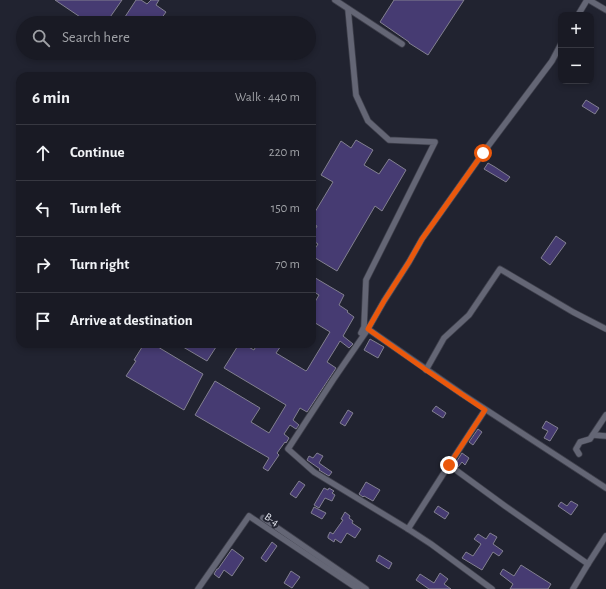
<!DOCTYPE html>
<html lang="en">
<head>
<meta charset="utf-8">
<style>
	body { margin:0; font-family:"Alegreya Sans",sans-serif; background:#22232c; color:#f1f3f6 }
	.controls { position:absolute; right:12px; top:12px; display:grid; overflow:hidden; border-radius:8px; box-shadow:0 2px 6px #0003 }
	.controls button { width:36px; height:36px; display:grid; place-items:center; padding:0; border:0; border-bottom:1px solid #373841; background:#191a24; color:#f1f3f6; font:20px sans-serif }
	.stop { position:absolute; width:12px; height:12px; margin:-9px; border:3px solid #ea580c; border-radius:50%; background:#fff }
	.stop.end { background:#ea580c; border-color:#fff; box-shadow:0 1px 4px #0008 }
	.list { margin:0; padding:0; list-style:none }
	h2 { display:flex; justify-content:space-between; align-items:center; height:52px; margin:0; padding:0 16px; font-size:17px }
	h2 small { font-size:13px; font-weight:400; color:#9fa1a6 }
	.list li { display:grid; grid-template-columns:26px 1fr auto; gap:12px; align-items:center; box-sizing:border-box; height:56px; padding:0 16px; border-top:1px solid #373841 }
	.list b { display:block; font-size:15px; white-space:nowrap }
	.list em { font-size:13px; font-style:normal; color:#9fa1a6 }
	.icon { flex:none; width:22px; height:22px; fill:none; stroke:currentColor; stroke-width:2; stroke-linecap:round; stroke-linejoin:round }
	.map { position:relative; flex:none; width:606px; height:589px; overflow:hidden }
	.search { position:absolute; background:#191a24; box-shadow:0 2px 6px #0003; left:16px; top:16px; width:300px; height:44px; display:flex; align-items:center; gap:10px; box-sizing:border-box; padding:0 14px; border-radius:22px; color:#9fa1a6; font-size:15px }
	.panel { position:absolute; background:#191a24; box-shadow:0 2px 6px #0003; left:16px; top:72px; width:300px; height:276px; border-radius:12px }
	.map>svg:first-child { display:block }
	.building { fill:#463b72; stroke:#828090 }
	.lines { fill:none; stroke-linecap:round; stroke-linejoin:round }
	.street-casing { stroke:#3f404c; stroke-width:7 }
	.street { stroke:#646675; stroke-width:5.5 }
	.route { stroke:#ea580c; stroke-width:5 }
	.labels { text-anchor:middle; stroke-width:4; stroke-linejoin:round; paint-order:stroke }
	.street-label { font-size:11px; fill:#e4e6ef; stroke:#212330 }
</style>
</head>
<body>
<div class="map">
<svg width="606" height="589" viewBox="0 0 606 589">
	<rect width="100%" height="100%" fill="#212330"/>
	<g class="building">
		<polygon points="55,0 122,0 106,23 104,23 96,17 92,23 89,23"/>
		<polygon points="136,0 141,0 147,4 151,0 159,0 156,5 166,12 158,23 121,23"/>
		<polygon points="394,0 464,0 428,55 409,43 409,42 380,22"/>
		<polygon points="586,100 599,108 595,114 582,106"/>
		<polygon points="356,140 373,150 364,165 379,174 389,159 406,170 382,211 375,206 337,271 312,256 312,253 318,244 312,240 312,235 317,226 312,223 312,217 333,182 321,175 341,141 351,148"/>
		<polygon points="488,163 495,167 510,177 506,182 484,169"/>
		<polygon points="556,236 566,243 550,265 541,258"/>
		<polygon points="312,276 344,295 339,305 348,311 347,312 354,317 343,336 353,344 349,348 340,341 337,346 327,362 336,368 307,412 300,408 293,420 299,425 296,429 290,425 284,434 289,438 286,443 285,442 277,453 279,455 268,471 263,468 269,458 195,415 215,381 260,408 251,422 269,433 286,405 224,368 239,344 243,344 254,350 257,344 278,344 281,346 276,353 306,371 307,370 330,332 312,321 312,307 319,295 312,291"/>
		<polygon points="370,339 384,347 378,358 364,350"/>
		<polygon points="144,344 153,344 203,374 184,410 126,376 136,361 134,360"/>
		<polygon points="178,344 218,344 207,361"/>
		<polygon points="436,406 446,413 443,418 432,411"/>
		<polygon points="348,410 353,413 345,426 340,423"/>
		<polygon points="546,421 558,428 550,441 544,438 548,431 542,428"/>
		<polygon points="478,429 482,432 473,445 469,442"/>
		<polygon points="317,453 323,456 319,463 332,472 329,476 319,470 320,469 307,460 309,456 313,458"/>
		<polygon points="462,453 469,458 465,465 462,462 458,467 455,464"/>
		<polygon points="299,481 305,485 296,498 290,494"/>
		<polygon points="366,482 380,490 373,501 364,496 363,497 359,494"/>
		<polygon points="324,488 328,490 329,488 334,491 332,493 335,495 332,501 325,498 319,508 314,505"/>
		<polygon points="571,501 578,505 571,515 558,506 561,502 567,506"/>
		<polygon points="438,506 449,513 445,519 434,512"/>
		<polygon points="314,507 326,513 322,519 311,513"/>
		<polygon points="345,512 350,516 349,518 353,521 352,523 361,529 355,538 347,533 341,543 335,539 334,542 328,538 328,536 330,532 333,534 343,520 341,519"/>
		<polygon points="490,533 497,537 493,544 503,551 499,556 493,552 482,570 462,558 466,552 473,556 481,544 474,539 478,534 486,539"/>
		<polygon points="272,542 277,546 266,562 261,558"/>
		<polygon points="232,549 244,558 232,576 224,570 219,578 214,574 217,569 218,569"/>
		<polygon points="379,555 392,563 389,569 376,561"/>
		<polygon points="521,565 551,584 548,589 510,589 513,584 500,574 503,569 514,576"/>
		<polygon points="291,571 300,577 292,588 284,583"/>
		<polygon points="440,573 448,579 444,584 451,589 429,589 416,580 420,574 434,583"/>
	</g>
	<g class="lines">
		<g class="street-casing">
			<g id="street">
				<polyline points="335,0 402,44"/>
				<polyline points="589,0 606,10"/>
				<polyline points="348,9 356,95 368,121 389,140 435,142 366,280 364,327 361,333"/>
				<polyline points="578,15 587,0"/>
				<polyline points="368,329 462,394 606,488"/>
				<polyline points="426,370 444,338 469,315 500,269 573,312 606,329"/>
				<polyline points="593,435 606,436"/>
				<polyline points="579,454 576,449 580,442 590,439 606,415"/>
				<polyline points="449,465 485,410"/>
				<polyline points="263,518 366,589"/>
				<polyline points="408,529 314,472 288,449 333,380 368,329 384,301 409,262 422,239 483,153 552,61 561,44"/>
				<polyline points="198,589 249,516 358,589"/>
				<polyline points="492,589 431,544 408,529 449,465 505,506 588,564 606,536"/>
				<polyline points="573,589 588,564"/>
			</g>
		</g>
		<use href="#street" class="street"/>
	</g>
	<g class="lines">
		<polyline class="route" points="449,465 485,410 426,370 368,329 384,301 409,262 422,239 483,153"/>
	</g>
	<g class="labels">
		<g class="street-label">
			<text transform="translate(272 519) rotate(34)" y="4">B-4</text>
		</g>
	</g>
</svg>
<div class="controls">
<button>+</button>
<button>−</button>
</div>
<div class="stop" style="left:483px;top:153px"></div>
<div class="stop end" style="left:449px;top:465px"></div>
<div class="search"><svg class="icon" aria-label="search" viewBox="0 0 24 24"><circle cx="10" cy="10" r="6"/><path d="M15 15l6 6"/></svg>Search here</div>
<section class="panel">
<h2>6 min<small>Walk · 440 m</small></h2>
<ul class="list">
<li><svg class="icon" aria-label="ahead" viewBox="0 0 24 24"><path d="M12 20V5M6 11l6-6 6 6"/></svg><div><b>Continue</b></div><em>220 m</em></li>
<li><svg class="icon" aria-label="left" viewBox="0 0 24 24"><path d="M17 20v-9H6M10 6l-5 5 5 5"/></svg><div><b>Turn left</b></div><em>150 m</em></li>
<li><svg class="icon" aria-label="right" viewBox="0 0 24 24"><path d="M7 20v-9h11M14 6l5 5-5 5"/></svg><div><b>Turn right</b></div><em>70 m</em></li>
<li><svg class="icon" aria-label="arrive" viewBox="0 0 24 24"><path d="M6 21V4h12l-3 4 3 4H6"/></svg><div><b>Arrive at destination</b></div></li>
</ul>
</section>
</div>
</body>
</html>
